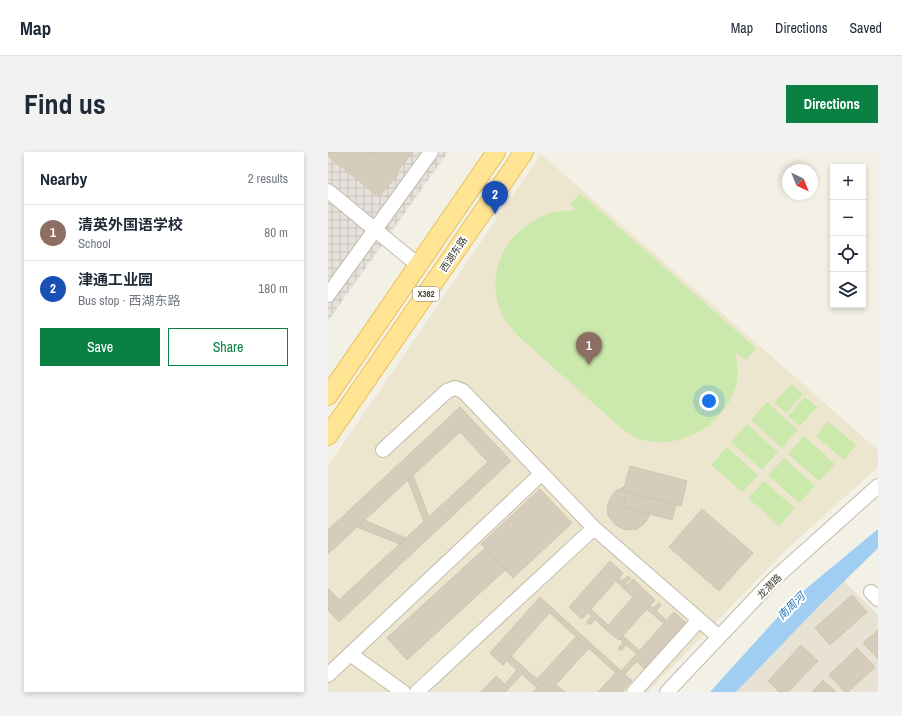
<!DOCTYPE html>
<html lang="en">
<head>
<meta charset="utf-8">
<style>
	body { margin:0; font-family:"Archivo Narrow","Noto Sans SC",sans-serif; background:#f2f2f3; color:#1f2937 }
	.controls { position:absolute; right:12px; top:12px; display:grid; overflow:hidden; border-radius:0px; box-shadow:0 2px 6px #0003 }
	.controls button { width:36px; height:36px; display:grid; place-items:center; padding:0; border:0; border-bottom:1px solid #e0e1e3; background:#fff; color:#1f2937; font:20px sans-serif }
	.compass { position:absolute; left:454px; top:12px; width:36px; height:36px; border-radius:50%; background:#fff; box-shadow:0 2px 6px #0003; rotate:137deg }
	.you { position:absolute; left:381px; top:249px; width:14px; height:14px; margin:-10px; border:3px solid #fff; border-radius:50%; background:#1a73e8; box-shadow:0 0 0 6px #1a73e833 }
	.badge { display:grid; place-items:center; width:26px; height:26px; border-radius:50%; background:#0b8043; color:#fff; font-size:13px; font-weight:700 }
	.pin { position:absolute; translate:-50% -33px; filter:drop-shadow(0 1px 2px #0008) }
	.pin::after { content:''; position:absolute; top:21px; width:14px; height:12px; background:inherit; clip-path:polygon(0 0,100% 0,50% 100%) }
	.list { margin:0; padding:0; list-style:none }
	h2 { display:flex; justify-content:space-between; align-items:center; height:52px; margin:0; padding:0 16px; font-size:17px }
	h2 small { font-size:13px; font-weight:400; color:#747a83 }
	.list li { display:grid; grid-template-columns:26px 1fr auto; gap:12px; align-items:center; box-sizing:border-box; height:56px; padding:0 16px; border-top:1px solid #e0e1e3 }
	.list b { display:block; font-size:15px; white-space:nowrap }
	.list p { margin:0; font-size:13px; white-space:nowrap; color:#747a83 }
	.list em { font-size:13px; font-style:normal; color:#747a83 }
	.actions { display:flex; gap:8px; padding:12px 16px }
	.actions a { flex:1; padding:9px 0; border:1px solid #0b8043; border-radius:0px; text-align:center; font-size:14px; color:#0b8043 }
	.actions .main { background:#0b8043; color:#fff }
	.icon { flex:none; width:22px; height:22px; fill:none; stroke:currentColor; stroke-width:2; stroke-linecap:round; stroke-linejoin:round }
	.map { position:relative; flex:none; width:550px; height:540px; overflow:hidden; border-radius:0px }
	header { display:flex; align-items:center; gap:24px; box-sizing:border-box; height:56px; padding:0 20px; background:#fff; border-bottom:1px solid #e0e1e3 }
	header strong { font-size:19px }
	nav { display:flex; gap:22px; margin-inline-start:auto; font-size:14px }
	.intro { display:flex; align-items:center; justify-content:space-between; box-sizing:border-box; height:96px; padding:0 24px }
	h1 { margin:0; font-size:28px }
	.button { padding:10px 18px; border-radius:0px; background:#0b8043; color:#fff; font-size:14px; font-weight:700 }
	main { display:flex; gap:24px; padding:0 24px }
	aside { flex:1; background:#fff; border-radius:0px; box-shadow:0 2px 6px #0003 }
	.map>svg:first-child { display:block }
	.residential { fill:#e8e2d4 }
	.industrial { fill:url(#industrial-grid) }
	.education { fill:#ede6cf }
	.garden { fill:#cce9ad }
	.water { fill:#a0cef3 }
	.building { fill:#d6ccbb; stroke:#d1c4ae }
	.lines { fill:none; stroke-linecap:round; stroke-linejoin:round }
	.minor-casing { stroke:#c2bbab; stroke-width:16 }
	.major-casing { stroke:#e8c360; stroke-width:20 }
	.minor { stroke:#fff; stroke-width:14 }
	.major { stroke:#ffe493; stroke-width:18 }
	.labels { text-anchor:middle; stroke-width:4; stroke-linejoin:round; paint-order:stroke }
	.shield { fill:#fff; stroke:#7e7972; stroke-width:1 }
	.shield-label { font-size:9px; font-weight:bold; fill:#464035 }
	.street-label { font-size:10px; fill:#464035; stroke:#fff }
	.water-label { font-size:11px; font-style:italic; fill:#2a76b6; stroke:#fff }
</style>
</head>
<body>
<header>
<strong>Map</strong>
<nav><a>Map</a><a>Directions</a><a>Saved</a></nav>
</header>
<div class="intro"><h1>Find us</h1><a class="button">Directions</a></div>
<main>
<aside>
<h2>Nearby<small>2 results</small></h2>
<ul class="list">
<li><span class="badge" style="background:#8d6e63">1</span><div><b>清英外国语学校</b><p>School</p></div><em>80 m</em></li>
<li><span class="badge" style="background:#1a4fb4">2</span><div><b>津通工业园</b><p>Bus stop · 西湖东路</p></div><em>180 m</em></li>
</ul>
<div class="actions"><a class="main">Save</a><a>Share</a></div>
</aside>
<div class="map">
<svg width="550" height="540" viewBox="0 0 550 540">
	<defs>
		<pattern id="industrial-grid" width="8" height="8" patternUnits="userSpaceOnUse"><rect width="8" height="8" fill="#e6e1db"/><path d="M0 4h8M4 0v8" fill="none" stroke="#c7c2bd"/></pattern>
	</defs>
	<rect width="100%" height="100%" fill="#f3f0e6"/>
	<polygon class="residential" points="516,429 550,463 550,540 408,540 448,497"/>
	<polygon class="industrial" points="0,0 120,0 0,169"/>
	<polygon class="education" points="213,2 550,298 550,315 460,396 320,540 0,540 0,314"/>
	<g class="garden">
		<path d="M252 41 428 196 418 208 407 200C409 209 411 220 409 230 399 272 353 300 312 287 305 285 299 280 293 276L189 183C184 176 177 170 174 163 155 121 178 77 220 62 229 59 238 59 248 58L242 53Z"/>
		<polygon points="463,232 475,242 458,261 446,251"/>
		<polygon points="477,245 489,255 472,274 460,264"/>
		<polygon points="439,250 470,278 454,296 423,268"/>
		<polygon points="500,269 528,293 516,308 488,284"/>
		<polygon points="419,272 450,300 434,318 403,290"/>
		<polygon points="476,284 507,312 491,329 460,302"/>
		<polygon points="399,295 430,323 414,340 383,313"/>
		<polygon points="456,306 487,334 471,351 440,323"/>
		<polygon points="436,329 467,356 451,374 420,346"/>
	</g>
	<polygon class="water" points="550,377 550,396 491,454 408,540 382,540 457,457 480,435"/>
	<g class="building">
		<polygon points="0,0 42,0 70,22 51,45 0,4"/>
		<polygon points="42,0 85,0 68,21"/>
		<polygon points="132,255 183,309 11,470 0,458 0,436 11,448 160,310 132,280 0,402 0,378"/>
		<polygon points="302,314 359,329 353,354 295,339"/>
		<polygon points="85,323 101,365 96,370 80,328"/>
		<polygon points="296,335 295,339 299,340 295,355 322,362 319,368 315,373 309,377 302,378 295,377 289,374 284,369 280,363 279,356 281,349 284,343 289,338"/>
		<polygon points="212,337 244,371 185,426 153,392"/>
		<polygon points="299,340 348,353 344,368 295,355"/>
		<polygon points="374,357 425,401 391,439 341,395"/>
		<polygon points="36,368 78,386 72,392 29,375"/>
		<polygon points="157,396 177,418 79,508 59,486"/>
		<polygon points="282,409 295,421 254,467 241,455"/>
		<polygon points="300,424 303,426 297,432 299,433 296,437 288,429 291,426 294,429"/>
		<polygon points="305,427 327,448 291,488 277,477 305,445 296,437"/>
		<polygon points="524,443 539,460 502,493 487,476"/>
		<polygon points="212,445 225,457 175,513 162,501"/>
		<polygon points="331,451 333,453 328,459 339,469 336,472 319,457 322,454 325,456"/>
		<polygon points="225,457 291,517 288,521 222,461"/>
		<polygon points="263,457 280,473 277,477 267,467 263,472 259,472 259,469 264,464 260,461"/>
		<polygon points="346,460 359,472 318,518 305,506"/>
		<polygon points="550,478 550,507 535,491"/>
		<polygon points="295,484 312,499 309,502 298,493 294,498 291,498 291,495 295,490 292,487"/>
		<polygon points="248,485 261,496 222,539 209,527"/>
		<polygon points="473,493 490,509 460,540 451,540 440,529"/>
		<polygon points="529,496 547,515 520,540 517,540 501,523"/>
		<polygon points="183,504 222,539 224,537 228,540 205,540 209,536 194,522 181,536 177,532 189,518 179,509"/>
		<polygon points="305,506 309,509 297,522 293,519"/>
		<polygon points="291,517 304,529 294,540 270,540"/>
		<polygon points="168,524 181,536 178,540 153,540"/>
		<polygon points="495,528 508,540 484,540"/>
		<polygon points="228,533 237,540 228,540 224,537"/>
	</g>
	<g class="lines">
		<g class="minor-casing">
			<g id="minor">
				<polyline points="0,39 90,113"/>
				<polyline points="0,143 103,0"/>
				<polyline points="55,298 119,239 127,236 135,239 266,376 391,485"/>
				<polyline points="543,440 550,447"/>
				<polyline points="22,502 75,540"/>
				<polyline points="0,523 212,323"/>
				<polyline points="89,540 266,376"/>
				<polyline points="306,540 371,468"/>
				<polyline points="339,540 445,428 550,334"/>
			</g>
		</g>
		<g class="major-casing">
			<g id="major">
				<polyline points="0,244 168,0"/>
				<polyline points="0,284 196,0"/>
			</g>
		</g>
		<use href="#minor" class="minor"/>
		<use href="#major" class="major"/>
	</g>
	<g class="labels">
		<rect class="shield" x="85" y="135" width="26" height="14" rx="3"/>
		<g class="shield-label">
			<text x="98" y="145">X362</text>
		</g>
		<g class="street-label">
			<text transform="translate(125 102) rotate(-56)" y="4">西湖东路</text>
			<text transform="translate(441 434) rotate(-45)" y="4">龙潜路</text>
		</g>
		<g class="water-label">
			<text transform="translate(463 454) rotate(-45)" y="4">南周河</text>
		</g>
	</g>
</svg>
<div class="controls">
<button>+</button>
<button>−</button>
<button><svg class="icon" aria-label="locate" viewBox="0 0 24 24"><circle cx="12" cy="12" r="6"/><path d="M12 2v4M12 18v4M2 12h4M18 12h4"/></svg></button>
<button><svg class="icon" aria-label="layers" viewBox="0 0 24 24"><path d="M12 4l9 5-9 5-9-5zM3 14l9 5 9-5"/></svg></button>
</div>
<svg class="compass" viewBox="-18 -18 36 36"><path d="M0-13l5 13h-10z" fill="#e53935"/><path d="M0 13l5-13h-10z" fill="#747a83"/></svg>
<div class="you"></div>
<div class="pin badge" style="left:261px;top:213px;background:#8d6e63">1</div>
<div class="pin badge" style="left:167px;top:62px;background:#1a4fb4">2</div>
</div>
</main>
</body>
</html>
